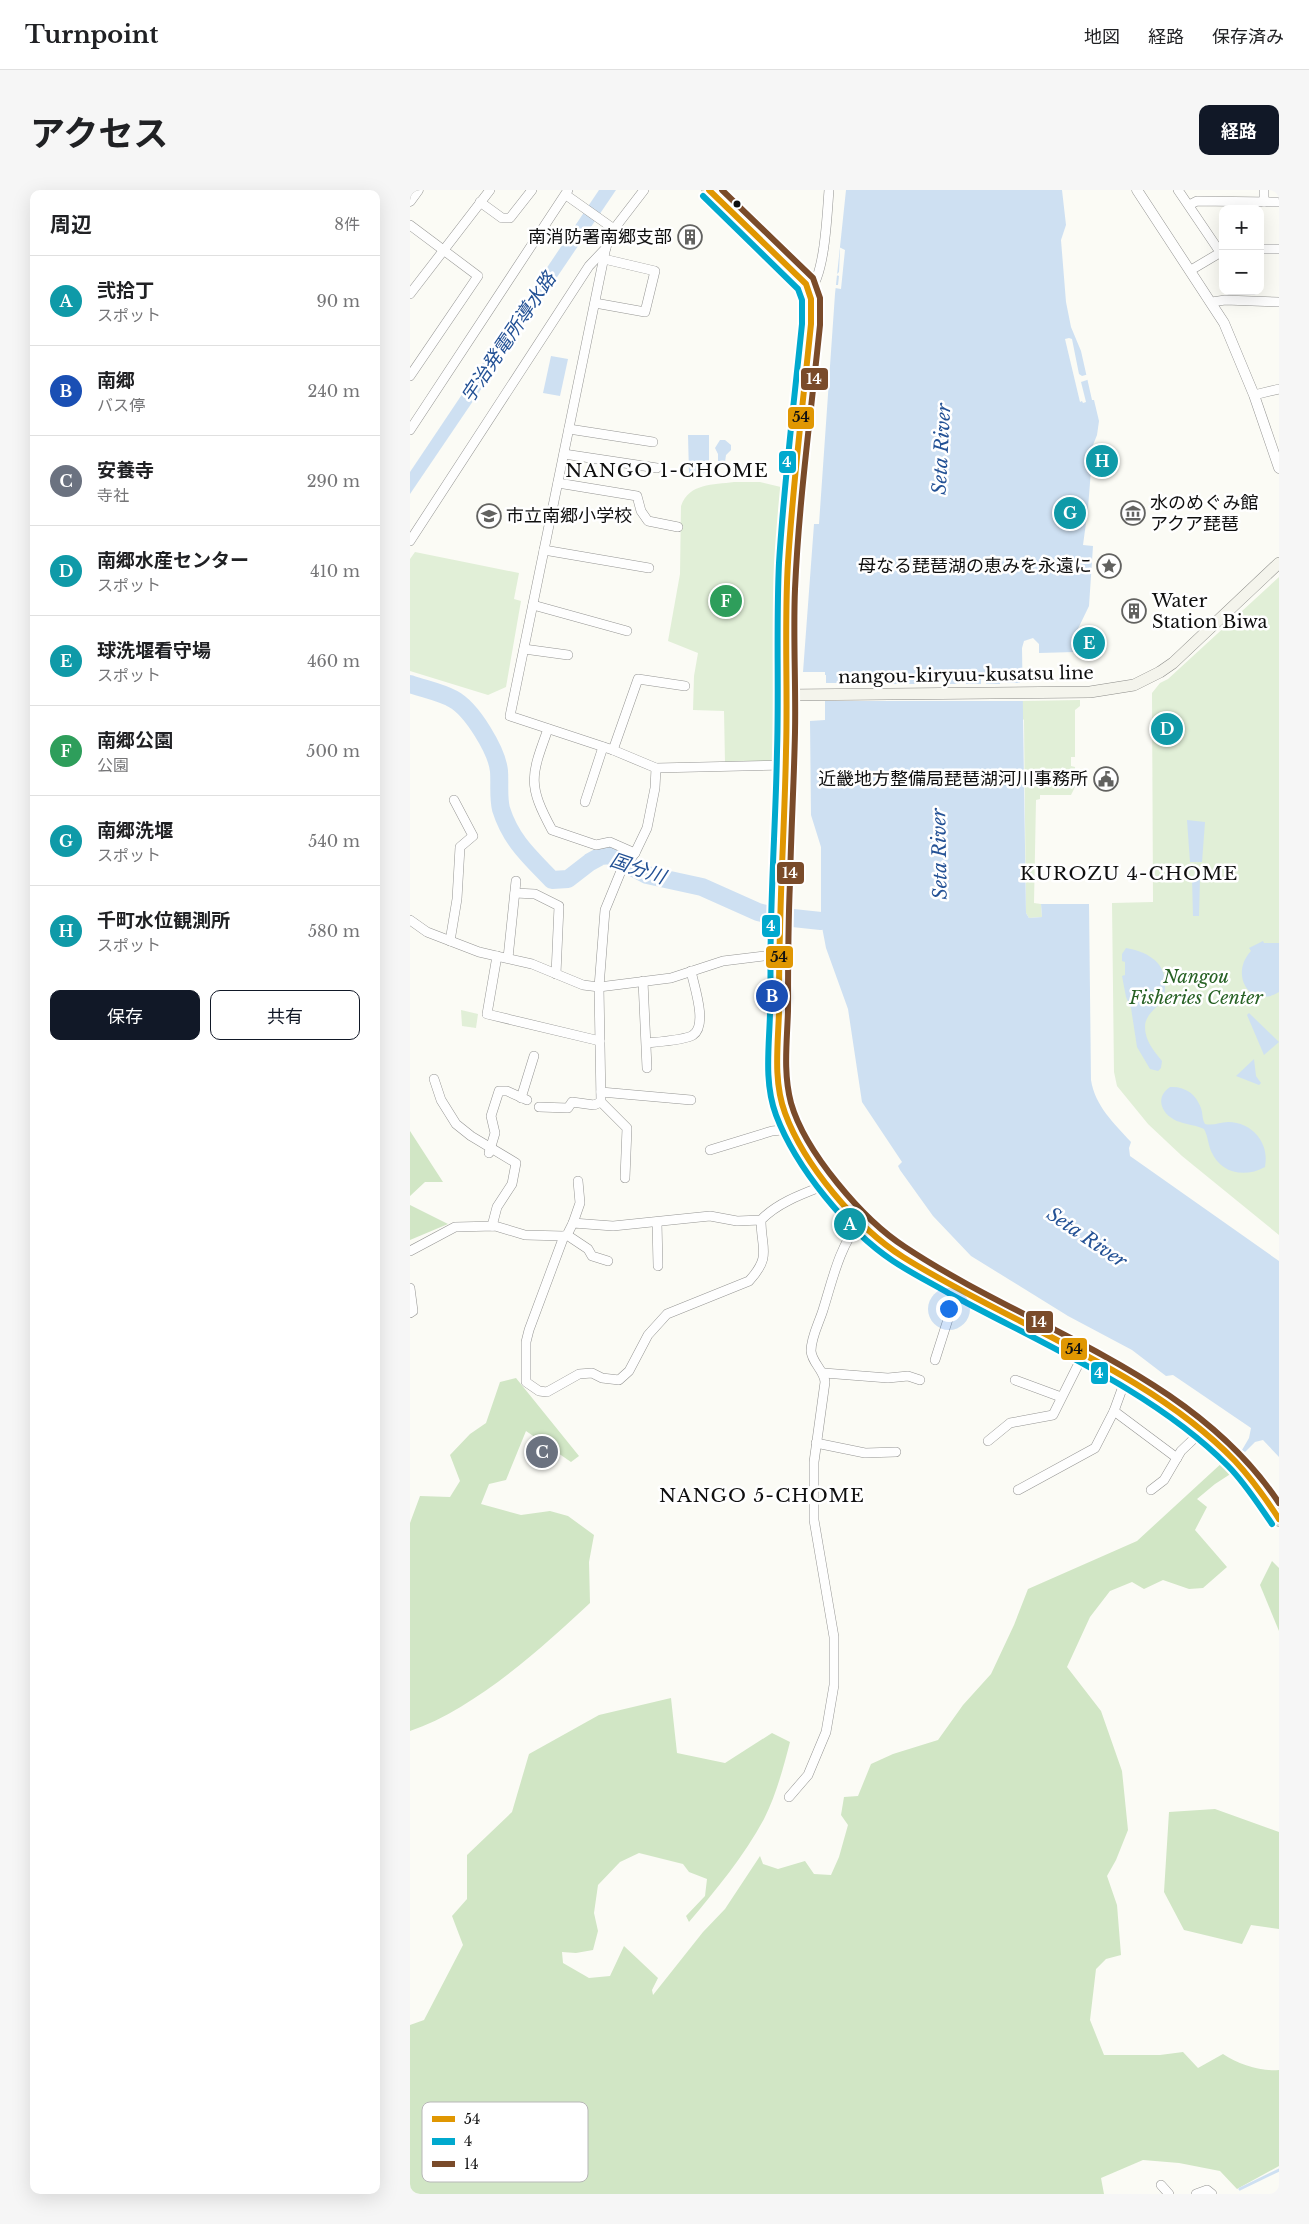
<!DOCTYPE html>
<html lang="ja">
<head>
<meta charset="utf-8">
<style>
	body { margin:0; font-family:"Libre Baskerville","Noto Sans JP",serif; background:#f6f6f6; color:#202124 }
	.controls { position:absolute; right:15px; top:15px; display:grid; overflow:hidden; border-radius:10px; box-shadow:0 5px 20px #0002 }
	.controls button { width:45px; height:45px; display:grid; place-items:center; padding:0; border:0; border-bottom:1px solid #e0e0e0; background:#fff; color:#202124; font:25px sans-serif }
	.you { position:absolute; left:538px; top:1118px; width:18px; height:18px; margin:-12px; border:4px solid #fff; border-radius:50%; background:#1a73e8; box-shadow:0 0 0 8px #1a73e833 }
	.badge { display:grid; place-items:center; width:32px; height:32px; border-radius:50%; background:#111827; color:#fff; font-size:16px; font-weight:700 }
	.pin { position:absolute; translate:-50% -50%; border:2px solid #fff; box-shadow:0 1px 5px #0006 }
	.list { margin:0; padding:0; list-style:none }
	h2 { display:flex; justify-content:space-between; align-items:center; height:65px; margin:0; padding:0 20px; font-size:21px }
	h2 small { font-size:16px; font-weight:400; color:#757577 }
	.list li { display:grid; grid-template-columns:32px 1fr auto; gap:15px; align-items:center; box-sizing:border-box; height:90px; padding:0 20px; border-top:1px solid #e0e0e0 }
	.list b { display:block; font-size:19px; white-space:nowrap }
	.list p { margin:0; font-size:16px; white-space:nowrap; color:#757577 }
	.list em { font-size:16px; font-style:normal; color:#757577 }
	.actions { display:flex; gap:10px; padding:15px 20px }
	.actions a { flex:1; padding:11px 0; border:1px solid #111827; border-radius:10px; text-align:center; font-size:18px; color:#111827 }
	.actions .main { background:#111827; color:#fff }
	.map { position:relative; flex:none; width:869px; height:2004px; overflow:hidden; border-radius:10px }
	header { display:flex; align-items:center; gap:30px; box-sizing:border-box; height:70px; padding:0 25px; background:#fff; border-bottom:1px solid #e0e0e0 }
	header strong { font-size:24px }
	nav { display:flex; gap:28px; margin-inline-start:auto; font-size:18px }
	.intro { display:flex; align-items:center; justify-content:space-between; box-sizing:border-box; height:120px; padding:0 30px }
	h1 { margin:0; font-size:35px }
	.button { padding:12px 22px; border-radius:10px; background:#111827; color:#fff; font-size:18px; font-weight:700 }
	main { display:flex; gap:30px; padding:0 30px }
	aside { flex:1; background:#fff; border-radius:10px; box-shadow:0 5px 20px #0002 }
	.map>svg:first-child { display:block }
	.green { fill:#e1efd7 }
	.forest { fill:#d1e6c5 }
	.water { fill:#cee0f2 }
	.pier { fill:#fbfbf5 }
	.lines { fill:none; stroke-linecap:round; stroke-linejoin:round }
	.stream { stroke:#cee0f2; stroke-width:3 }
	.river { stroke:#cee0f2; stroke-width:18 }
	.minor-casing { stroke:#959593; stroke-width:10 }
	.tertiary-casing { stroke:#959593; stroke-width:11 }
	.secondary-casing { stroke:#8c8c89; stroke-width:12 }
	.trunk-casing { stroke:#838380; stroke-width:15 }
	.minor { stroke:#fefefe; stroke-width:9 }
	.tertiary { stroke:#fefefe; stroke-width:10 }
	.secondary { stroke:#f4f4ec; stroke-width:11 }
	.trunk { stroke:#e8e6da; stroke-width:14 }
	.bus-1-casing { stroke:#fff; stroke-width:10 }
	.bus-2-casing { stroke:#fff; stroke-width:10 }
	.bus-3-casing { stroke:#fff; stroke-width:10 }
	.bus-1 { stroke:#e09702; stroke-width:6 }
	.bus-2 { stroke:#00a9ce; stroke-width:6 }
	.bus-3 { stroke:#7a4b2a; stroke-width:6 }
	.bus-dot { fill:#0f0f0f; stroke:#fff; stroke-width:2 }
	.labels { text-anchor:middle; stroke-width:5; stroke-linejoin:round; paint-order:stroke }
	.poi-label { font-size:18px; fill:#0f0f0f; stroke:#fff; text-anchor:end }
	.street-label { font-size:18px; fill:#0f0f0f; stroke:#fff }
	.park-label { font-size:18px; font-style:italic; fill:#276124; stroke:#fff }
	.water-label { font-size:19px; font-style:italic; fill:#235195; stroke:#fff }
	.neighbourhood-label { font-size:19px; letter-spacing:1px; fill:#0f0f0f; stroke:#fff }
	.key { fill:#fff; stroke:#b7b7b7; stroke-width:1 }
	.key-label { font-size:14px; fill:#0f0f0f }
	.line-badge { stroke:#fff; stroke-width:2 }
	.badge-label { font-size:14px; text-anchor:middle; font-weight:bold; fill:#fff }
	.pale-badge-label { font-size:14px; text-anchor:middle; font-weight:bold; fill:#111 }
</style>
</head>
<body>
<header>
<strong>Turnpoint</strong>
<nav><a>地図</a><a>経路</a><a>保存済み</a></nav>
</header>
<div class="intro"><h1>アクセス</h1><a class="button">経路</a></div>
<main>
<aside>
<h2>周辺<small>8件</small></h2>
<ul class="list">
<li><span class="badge" style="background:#0f9aa8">A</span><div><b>弐拾丁</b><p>スポット</p></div><em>90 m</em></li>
<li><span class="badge" style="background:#1a4fb4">B</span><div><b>南郷</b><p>バス停</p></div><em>240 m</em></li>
<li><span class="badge" style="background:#6b7280">C</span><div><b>安養寺</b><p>寺社</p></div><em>290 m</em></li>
<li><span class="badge" style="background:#0f9aa8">D</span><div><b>南郷水産センター</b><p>スポット</p></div><em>410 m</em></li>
<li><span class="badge" style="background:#0f9aa8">E</span><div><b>球洗堰看守場</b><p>スポット</p></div><em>460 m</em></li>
<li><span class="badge" style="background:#2e9e5b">F</span><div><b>南郷公園</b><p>公園</p></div><em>500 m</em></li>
<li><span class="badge" style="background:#0f9aa8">G</span><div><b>南郷洗堰</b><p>スポット</p></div><em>540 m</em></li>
<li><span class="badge" style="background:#0f9aa8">H</span><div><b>千町水位観測所</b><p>スポット</p></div><em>580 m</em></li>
</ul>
<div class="actions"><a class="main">保存</a><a>共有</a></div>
</aside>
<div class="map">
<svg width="869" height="2004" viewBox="0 0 869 2004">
	<rect width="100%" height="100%" fill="#fbfbf5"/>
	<g class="green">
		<path d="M324 292H350L375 298 367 388 363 572 315 573 314 521 283 520 284 486 288 463 258 451 270 384 271 316C279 293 303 295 324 292Z"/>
		<polygon points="5,362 109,383 104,409 111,411 96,497 78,505 0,481 0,369"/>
		<polygon points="869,387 869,1045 772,966 738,934 707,896 704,882 702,713 743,712 742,503 750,493 758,489"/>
		<polygon points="670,510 670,516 665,520 665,567 661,567 661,576 665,577 665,597 661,605 630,605 630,609 626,610 624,713 631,714 632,727 619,728 616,723 614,530 611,527 612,511"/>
		<polygon points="51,820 68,824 66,838 52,836"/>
	</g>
	<g class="forest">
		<polygon points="0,941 33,992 15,992 0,1006"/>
		<polygon points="0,1015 38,1034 0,1050"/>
		<path d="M106 1188 169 1266 161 1272 116 1241 96 1290 79 1294 71 1314 111 1325 140 1321 158 1326 184 1345 179 1372 180 1413C131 1459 64 1519 0 1541V1333L10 1306 40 1307 50 1291 40 1265 60 1244 76 1233 90 1192Z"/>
		<path d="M814 1271 823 1277 822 1283 805 1294 787 1309 797 1317 785 1340 817 1377 793 1398 779 1399 753 1390 734 1399 722 1392 700 1401 680 1427 657 1477 691 1521 712 1581 718 1640 706 1670 697 1686 707 1715 711 1765 696 1769 686 1779 680 1830 694 1865H750L773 1862 788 1878 813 1864C828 1874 851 1882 869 1880V1976L827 1999 810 1981 769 1973 733 1970 691 1988 694 2004H0V1835L14 1830 53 1755 42 1726 57 1709V1665L102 1622 119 1564 189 1525 261 1508 267 1563 315 1573 362 1543 380 1552C373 1579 366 1605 354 1629 334 1666 306 1700 279 1732L276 1726 295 1706 297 1689 279 1682 273 1674 229 1663 210 1672 188 1695 184 1723 188 1741 183 1760 166 1763 152 1762 153 1773 179 1788 200 1786 214 1756 248 1788 242 1800 243 1805 293 1742 315 1719 350 1666 353 1674 368 1679 395 1671 404 1684 421 1685 429 1667 438 1635 431 1625 434 1607 448 1606 461 1574 483 1564 528 1550 553 1515 581 1484 604 1435 618 1399 727 1351Z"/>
		<polygon points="862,1371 869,1378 869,1441 850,1395"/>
		<polygon points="805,1619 869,1642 869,1739 841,1735 832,1754 774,1740 754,1702 759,1622"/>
	</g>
	<g class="water">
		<polygon points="189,0 206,0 0,304 0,282"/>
		<path d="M436 0H652L656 35 651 50 656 112 661 137 671 161 682 210H684L689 231 687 245 683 255 678 318 673 355 683 356 679 416 665 445V462L629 463V454L623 448 614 451 612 458 616 723 619 728 632 727 631 714H679L681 890C685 916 704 933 721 952L719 958 720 966 869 1071V1267L853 1250 845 1252 835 1262 832 1260 839 1248 841 1238 763 1185 756 1186 722 1160 658 1126 561 1066 523 1026 490 980 488 976 492 972 452 912 438 819 416 758 412 737 389 734 388 723 411 724V657L401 625 400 531 415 530V482H393L404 334H409L425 104Z"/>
		<polygon points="141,166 158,169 150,206 133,203"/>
		<polygon points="278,245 299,245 299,283 279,283"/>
		<polygon points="310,250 315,250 321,255 321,260 316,265 315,272 308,271 308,264 305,258"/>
		<polygon points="777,630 795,632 792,672 780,672"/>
		<polygon points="782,687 790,687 789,726 783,726"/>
		<path d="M853 751 854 753H869V802C840 820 819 784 841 761L839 758Z"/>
		<path d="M716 758C735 761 755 771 755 793 755 799 755 804 753 809 747 819 735 824 735 837 735 851 744 861 752 871L751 878 748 881 740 879 727 857 721 818 716 807 712 786 715 785V772L712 771V764Z"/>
		<polygon points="839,823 869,852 854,865 837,825"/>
		<polygon points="844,869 846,886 851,893 849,895 826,886"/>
		<path d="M760 897C775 896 786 904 791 918 793 924 792 929 795 934 804 936 810 932 818 932 842 932 860 953 855 977 835 988 811 984 801 961 798 954 798 946 794 939 786 935 778 935 770 932 753 927 743 908 760 897Z"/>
	</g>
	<g class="pier">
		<polygon points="429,57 435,60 431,99 425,98 425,95 428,95 429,86 426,85 429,82 430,60"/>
		<polygon points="659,148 662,149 669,184 672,186 679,184 680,189 671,192 676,212 673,213 672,211 670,212 655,149"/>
		<polygon points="450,484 455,484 455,494 469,494 470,485 475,485 475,494 491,494 491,485 495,485 495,494 511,494 511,485 515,485 516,494 530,494 531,485 535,485 535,494 550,494 550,485 556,485 556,494 571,494 571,484 576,484 576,494 590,494 591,484 597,484 597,493 610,493 610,484 614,484 614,511 413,511 413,485 416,485 416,493 431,493 431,485 435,485 435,493 449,493"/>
	</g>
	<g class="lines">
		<polyline class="stream" points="830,1999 869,1980"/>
		<path class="river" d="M0 494C14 499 30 502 43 509 62 519 87 561 89 581 90 594 88 607 91 619 101 651 120 667 142 690L158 689 180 672 191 666 199 665 237 685 292 697 348 722 364 726 411 731"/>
		<g class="minor-casing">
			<g id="minor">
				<polyline points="234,0 204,39 196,57 100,526 203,560 246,578 376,575"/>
				<polyline points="768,0 810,62"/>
				<polyline points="156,5 204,39"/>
				<polyline points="70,12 92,28 100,28 122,0"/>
				<polyline points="854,12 854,0"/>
				<polyline points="779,15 787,11 869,12"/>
				<polyline points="0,35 68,86 0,186"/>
				<polyline points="850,59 869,59"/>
				<polyline points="781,80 813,61"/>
				<path d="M399 101C415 86 417 24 419 0"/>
				<polyline points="0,104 80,0"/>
				<polyline points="802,112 815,110 869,112"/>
				<polyline points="185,113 235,122 245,81 194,69"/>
				<polyline points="844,205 869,199"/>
				<polyline points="159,239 243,252"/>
				<polyline points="0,240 158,0"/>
				<polyline points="154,264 247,278"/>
				<polyline points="148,293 227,306 231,321 238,331 268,337"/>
				<polyline points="0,351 179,76 196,58"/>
				<polyline points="134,360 239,378"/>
				<polyline points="123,415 217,441"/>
				<polyline points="114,459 158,465"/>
				<path d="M138 539C121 586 117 594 142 640L186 655 200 652 225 663"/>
				<polyline points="203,560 228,489 275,496"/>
				<polyline points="175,612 193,557"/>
				<polyline points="105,703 125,704 149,716 146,784"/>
				<polyline points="0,730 17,742 69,762 122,774 173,795 189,797 261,788 313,771 370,764"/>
				<polyline points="40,751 47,709 50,657 63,646 44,610"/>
				<polyline points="87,766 77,824 190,851"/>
				<polyline points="98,768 106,691"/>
				<polyline points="233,791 237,878"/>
				<path d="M237 853C247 852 276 850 283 845 298 835 284 796 281 781"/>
				<polyline points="24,889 31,910 46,934 61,946 106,973 102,994 87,1017 82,1036"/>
				<polyline points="191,902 281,910"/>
				<polyline points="111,908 124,866"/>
				<polyline points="129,917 158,918 162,912 184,915 191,912"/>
				<polyline points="300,960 362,941 382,939"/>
				<polyline points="79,963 85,943 81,926 89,901 97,901 117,910"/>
				<polyline points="215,988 217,938 191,912 189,797 195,720 211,681 225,663 237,638 245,598 246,578"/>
				<path d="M351 1030C351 1059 362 1066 339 1091L257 1124 238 1145 219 1181 209 1190 192 1188 182 1183 169 1184 137 1202 129 1201 116 1192V1152L119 1140 154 1046 157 1045 163 1033 203 1036 300 1026 327 1031 351 1030C368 1012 395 1003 418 994"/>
				<polyline points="247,1032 248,1076"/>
				<polyline points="163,1033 170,1013 168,991"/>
				<polyline points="157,1045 178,1059 182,1066 198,1071"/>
				<polyline points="0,1061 45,1037 85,1036 115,1045 154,1046"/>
				<polyline points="0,1098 3,1121 0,1123"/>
				<polyline points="525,1170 548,1098"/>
				<polyline points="414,1183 478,1188 498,1186 510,1190"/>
				<polyline points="605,1190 651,1207"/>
				<polyline points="704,1221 767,1268"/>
				<polyline points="578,1251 600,1233 643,1225 673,1165"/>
				<polyline points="406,1253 455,1263 486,1262"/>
				<polyline points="608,1300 685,1258 704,1221 716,1188"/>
				<polyline points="741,1300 754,1290 771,1261 792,1241"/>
				<path d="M379 1607 398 1585 416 1542 424 1495V1447L404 1330V1272L415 1192C414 1180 402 1173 401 1161 401 1147 409 1133 413 1120 423 1088 429 1058 450 1031"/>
				<polyline points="751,1995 759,2004"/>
				<polyline points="786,2004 797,2000 802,2004"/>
			</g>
		</g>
		<g class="tertiary-casing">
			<g id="tertiary">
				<polyline points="727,0 814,133 844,205 869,278"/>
				<polyline points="0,11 8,0"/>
			</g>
		</g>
		<g class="secondary-casing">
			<polyline id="secondary" points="376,505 680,502 724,495 750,482 763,473 869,373"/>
		</g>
		<g class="trunk-casing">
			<path id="trunk" d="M299 0 396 94 401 109V134C393 214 382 293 378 373 373 445 379 518 375 590 371 665 369 740 369 815 369 841 365 878 369 902 375 950 451 1044 493 1067 543 1096 594 1123 646 1151 730 1196 820 1243 869 1329"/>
		</g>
		<use href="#minor" class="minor"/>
		<use href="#tertiary" class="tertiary"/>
		<use href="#secondary" class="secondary"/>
		<use href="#trunk" class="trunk"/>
		<g class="bus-1-casing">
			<path id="bus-1" d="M299 0 396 94 401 109V134C393 213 383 293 378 372 374 435 378 498 376 561 375 621 371 682 370 742 369 769 369 795 369 822 368 855 363 891 375 923 394 975 446 1037 493 1067 598 1133 739 1181 825 1271 842 1289 856 1309 869 1329"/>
		</g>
		<g class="bus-2-casing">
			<path id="bus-2" d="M293 6 388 99 392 110V134C384 213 374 293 369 373 366 436 369 499 367 562 366 620 362 678 361 737 360 766 361 795 360 824 359 858 354 893 366 925 386 978 437 1040 483 1071 501 1083 521 1093 540 1104 632 1154 744 1201 818 1276 835 1293 848 1314 862 1334"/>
		</g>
		<g class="bus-3-casing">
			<path id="bus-3" d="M312 0 403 88 410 108V135C401 223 389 310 385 399 383 446 386 494 385 542 384 592 381 642 380 692 378 735 378 778 378 821 377 852 373 883 381 913 395 962 453 1030 495 1057 620 1140 783 1183 869 1313"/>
		</g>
		<use href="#bus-1" class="bus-1"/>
		<use href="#bus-2" class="bus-2"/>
		<use href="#bus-3" class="bus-3"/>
	</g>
	<defs>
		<g id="building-ring" transform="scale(1.25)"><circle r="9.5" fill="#fff" stroke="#626260" stroke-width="1.5"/><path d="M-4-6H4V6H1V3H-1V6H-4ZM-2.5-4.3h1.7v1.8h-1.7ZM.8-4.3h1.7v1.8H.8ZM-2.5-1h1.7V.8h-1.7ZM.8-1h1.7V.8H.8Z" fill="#626260"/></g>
		<g id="museum-ring" transform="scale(1.25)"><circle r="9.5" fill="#fff" stroke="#626260" stroke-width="1.5"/><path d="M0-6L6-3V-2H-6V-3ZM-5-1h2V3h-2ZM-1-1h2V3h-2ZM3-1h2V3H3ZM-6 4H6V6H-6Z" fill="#626260"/></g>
		<g id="school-ring" transform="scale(1.25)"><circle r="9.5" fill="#fff" stroke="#626260" stroke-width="1.5"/><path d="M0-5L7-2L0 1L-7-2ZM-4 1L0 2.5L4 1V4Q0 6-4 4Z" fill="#626260"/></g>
		<g id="sight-ring" transform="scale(1.25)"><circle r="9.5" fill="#fff" stroke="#626260" stroke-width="1.5"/><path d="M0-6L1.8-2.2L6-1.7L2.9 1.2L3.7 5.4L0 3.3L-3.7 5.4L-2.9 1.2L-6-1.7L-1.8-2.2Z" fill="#626260"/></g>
		<g id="civic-ring" transform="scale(1.25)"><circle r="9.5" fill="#fff" stroke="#626260" stroke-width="1.5"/><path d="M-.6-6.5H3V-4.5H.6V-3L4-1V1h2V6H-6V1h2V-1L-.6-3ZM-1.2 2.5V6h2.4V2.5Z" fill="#626260"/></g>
	</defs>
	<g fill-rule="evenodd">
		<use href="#building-ring" x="280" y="47"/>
		<use href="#museum-ring" x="723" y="323"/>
		<use href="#school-ring" x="79" y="326"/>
		<use href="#sight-ring" x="699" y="376"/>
		<use href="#building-ring" x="724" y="421"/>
		<use href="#civic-ring" x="696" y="589"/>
	</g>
	<circle class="bus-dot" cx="327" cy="14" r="4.5"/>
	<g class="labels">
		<g class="poi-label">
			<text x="262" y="53">南消防署南郷支部</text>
			<text x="740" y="319" text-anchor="start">水のめぐみ館<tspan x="740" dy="21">アクア琵琶</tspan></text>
			<text x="96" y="332" text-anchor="start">市立南郷小学校</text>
			<text x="682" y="382">母なる琵琶湖の恵みを永遠に</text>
			<text x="742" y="417" text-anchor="start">Water<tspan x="742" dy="21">Station Biwa</tspan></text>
			<text x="678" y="595">近畿地方整備局琵琶湖河川事務所</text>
		</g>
		<g class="street-label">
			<text transform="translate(556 485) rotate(-1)" y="6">nangou-kiryuu-kusatsu line</text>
		</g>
		<g class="park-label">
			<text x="786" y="793">Nangou<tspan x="786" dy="21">Fisheries Center</tspan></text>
		</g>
		<g class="water-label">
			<text transform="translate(98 147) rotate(-56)" y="7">宇治発電所導水路</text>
			<text transform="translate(531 259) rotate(-87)" y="7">Seta River</text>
			<text transform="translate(529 664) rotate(-91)" y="7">Seta River</text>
			<text transform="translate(228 678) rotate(19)" y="7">国分川</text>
			<text transform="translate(677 1047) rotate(34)" y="7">Seta River</text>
		</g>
		<g class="neighbourhood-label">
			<text x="257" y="287">NANGO 1-CHOME</text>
			<text x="719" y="690">KUROZU 4-CHOME</text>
			<text x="352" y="1312">NANGO 5-CHOME</text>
		</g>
	</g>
	<rect x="12" y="1912" width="166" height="80" rx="8" class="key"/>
	<rect x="22" y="1926" width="23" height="6" fill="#e09702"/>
	<rect x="22" y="1948" width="23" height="7" fill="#00a9ce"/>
	<rect x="22" y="1971" width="23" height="6" fill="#7a4b2a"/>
	<g class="key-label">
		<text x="54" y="1934">54</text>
		<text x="54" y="1956">4</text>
		<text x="54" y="1979">14</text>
	</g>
	<g class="line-badge">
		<rect x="390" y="177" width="29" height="24" rx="5" fill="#7a4b2a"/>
		<rect x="377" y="216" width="28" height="24" rx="5" fill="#e09702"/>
		<rect x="368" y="260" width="19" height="24" rx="5" fill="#00a9ce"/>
		<rect x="366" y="671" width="29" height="24" rx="5" fill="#7a4b2a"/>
		<rect x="351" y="724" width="20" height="24" rx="5" fill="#00a9ce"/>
		<rect x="355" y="755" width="29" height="24" rx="5" fill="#e09702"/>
		<rect x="615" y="1120" width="29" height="24" rx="5" fill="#7a4b2a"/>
		<rect x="650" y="1147" width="28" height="24" rx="5" fill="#e09702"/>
		<rect x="680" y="1171" width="19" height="24" rx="5" fill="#00a9ce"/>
	</g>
	<g class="badge-label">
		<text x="404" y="194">14</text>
		<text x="377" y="277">4</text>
		<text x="380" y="688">14</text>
		<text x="361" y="741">4</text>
		<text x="629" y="1137">14</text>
		<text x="689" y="1188">4</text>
	</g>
	<g class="pale-badge-label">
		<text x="391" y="232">54</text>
		<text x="369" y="772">54</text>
		<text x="664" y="1164">54</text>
	</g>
</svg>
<div class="controls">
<button>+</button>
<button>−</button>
</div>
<div class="you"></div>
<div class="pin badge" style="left:440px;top:1034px;background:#0f9aa8">A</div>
<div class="pin badge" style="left:362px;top:806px;background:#1a4fb4">B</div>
<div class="pin badge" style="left:132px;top:1262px;background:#6b7280">C</div>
<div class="pin badge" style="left:757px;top:539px;background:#0f9aa8">D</div>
<div class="pin badge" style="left:679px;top:453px;background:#0f9aa8">E</div>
<div class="pin badge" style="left:316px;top:411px;background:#2e9e5b">F</div>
<div class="pin badge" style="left:660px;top:323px;background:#0f9aa8">G</div>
<div class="pin badge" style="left:692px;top:271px;background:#0f9aa8">H</div>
</div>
</main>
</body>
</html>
